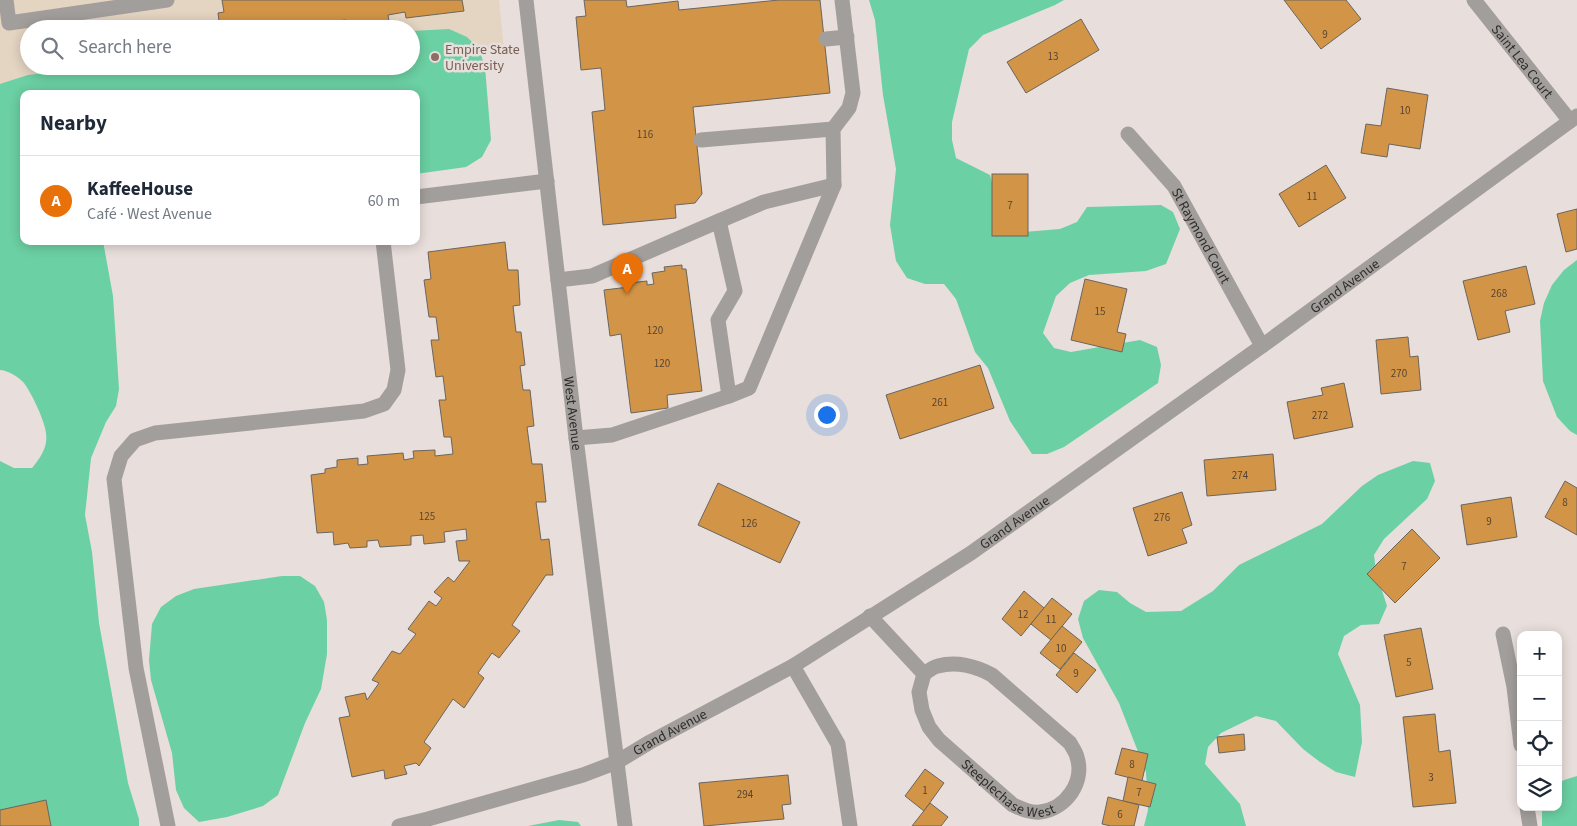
<!DOCTYPE html>
<html lang="en">
<head>
<meta charset="utf-8">
<style>
	body { margin:0; font-family:"Source Sans 3",sans-serif; background:#f6f6f7; color:#1f2937 }
	.controls { position:absolute; right:15px; bottom:15px; display:grid; overflow:hidden; border-radius:10px; box-shadow:0 2px 12px #0003 }
	.controls button { width:45px; height:45px; display:grid; place-items:center; padding:0; border:0; border-bottom:1px solid #e0e1e3; background:#fff; color:#1f2937; font:25px sans-serif }
	.you { position:absolute; left:826px; top:414px; width:18px; height:18px; margin:-12px; border:4px solid #fff; border-radius:50%; background:#1a73e8; box-shadow:0 0 0 8px #1a73e833 }
	.badge { display:grid; place-items:center; width:32px; height:32px; border-radius:50%; background:#ea580c; color:#fff; font-size:16px; font-weight:700 }
	.pin { position:absolute; translate:-50% -41px; filter:drop-shadow(0 1px 2px #0008) }
	.pin::after { content:''; position:absolute; top:26px; width:18px; height:15px; background:inherit; clip-path:polygon(0 0,100% 0,50% 100%) }
	.list { margin:0; padding:0; list-style:none }
	h2 { display:flex; justify-content:space-between; align-items:center; height:65px; margin:0; padding:0 20px; font-size:21px }
	h2 small { font-size:16px; font-weight:400; color:#747a83 }
	.list li { display:grid; grid-template-columns:32px 1fr auto; gap:15px; align-items:center; box-sizing:border-box; height:90px; padding:0 20px; border-top:1px solid #e0e1e3 }
	.list b { display:block; font-size:19px; white-space:nowrap }
	.list p { margin:0; font-size:16px; white-space:nowrap; color:#747a83 }
	.list em { font-size:16px; font-style:normal; color:#747a83 }
	.icon { flex:none; width:28px; height:28px; fill:none; stroke:currentColor; stroke-width:2; stroke-linecap:round; stroke-linejoin:round }
	.map { position:relative; flex:none; width:1577px; height:826px; overflow:hidden }
	.search { position:absolute; background:#fff; box-shadow:0 2px 12px #0003; left:20px; top:20px; width:400px; height:55px; display:flex; align-items:center; gap:12px; box-sizing:border-box; padding:0 18px; border-radius:28px; color:#747a83; font-size:19px }
	.panel { position:absolute; background:#fff; box-shadow:0 2px 12px #0003; left:20px; top:90px; width:400px; height:155px; border-radius:10px }
	.map>svg:first-child { display:block }
	.education { fill:#e4d4c2 }
	.green { fill:#6bd0a3 }
	.building { fill:#d29447; stroke:#6b655f }
	.lines { fill:none; stroke-linecap:round; stroke-linejoin:round }
	.minor { stroke:#a29e9c; stroke-width:15 }
	.education-dot { fill:#8d6e63; stroke:#e8dedb; stroke-width:2 }
	.labels { text-anchor:middle; stroke-width:5; stroke-linejoin:round; paint-order:stroke }
	.number-label { font-size:11px; fill:#584531 }
	.education-label { font-size:14px; fill:#785e54; stroke:#e8dedb; text-anchor:start }
	.street-label { font-size:14px; fill:#2f2b2a; stroke:#e8dedb }
</style>
</head>
<body>
<div class="map">
<svg width="1577" height="826" viewBox="0 0 1577 826">
	<rect width="100%" height="100%" fill="#e8dedb"/>
	<polygon class="education" points="0,0 499,0 504,50 411,63 411,29 29,29 29,66 384,66 24,94 0,117"/>
	<g class="green">
		<polygon points="869,0 1064,0 1055,5 983,35 969,49 952,122 952,140 956,158 990,175 995,194 1024,232 1060,229 1077,222 1087,207 1161,205 1173,212 1180,229 1166,264 1146,271 1089,275 1070,283 1056,296 1043,333 1054,348 1071,352 1140,340 1157,347 1161,365 1158,383 1064,447 1047,454 1032,454 1010,421 988,368 975,352 956,299 944,284 925,284 907,278 896,261 890,225 896,169 883,95 875,20"/>
		<path d="M449 29 467 37 479 49 485 67 491 140 482 157 466 167 416 174V94H24V241H103L113 296 119 389 116 406 106 422 91 458 85 515 92 552 99 623 128 783 139 819V826H0V461L14 468H32C41 457 48 447 46 433 45 421 31 392 24 383 19 377 7 370 0 370V84L28 75 107 66H411V31Z"/>
		<polygon points="1577,260 1577,435 1570,431 1557,417 1543,381 1540,321 1544,303 1552,285 1564,270"/>
		<polygon points="1413,461 1430,463 1435,481 1427,499 1384,539 1374,555 1376,572 1387,606 1379,624 1361,625 1344,636 1338,654 1360,705 1362,742 1355,777 1336,772 1320,762 1303,749 1276,721 1256,716 1221,733 1208,747 1205,764 1240,804 1246,826 1144,826 1148,810 1146,772 1119,703 1083,638 1078,619 1084,601 1099,590 1117,592 1130,603 1146,612 1181,611 1213,591 1239,565 1322,524 1362,486 1378,475"/>
		<polygon points="282,576 300,576 315,586 324,602 327,620 327,654 321,689 305,723 278,795 263,806 227,817 199,822 184,808 176,790 172,753 151,680 149,660 152,624 161,607 176,596 194,589"/>
		<polygon points="1577,776 1577,826 1542,826 1542,807 1558,807 1558,784 1564,780"/>
		<polygon points="559,820 578,822 581,826 528,826"/>
	</g>
	<g class="building">
		<polygon points="222,0 462,0 464,11 406,18 405,12 388,15 389,21 347,26 346,20 337,21 338,27 322,29 296,29 296,26 287,27 287,29 220,29 218,13 224,12"/>
		<polygon points="584,0 626,0 627,7 678,1 679,10 779,0 820,0 830,93 693,107 702,194 695,203 675,205 676,218 603,225 592,112 605,110 601,68 581,70 576,17 586,16"/>
		<polygon points="1284,0 1346,0 1361,19 1321,49"/>
		<polygon points="1081,19 1099,50 1026,93 1007,62"/>
		<polygon points="1387,88 1428,95 1420,149 1389,144 1387,157 1361,153 1366,124 1381,126"/>
		<polygon points="1326,165 1346,198 1299,227 1279,194"/>
		<rect x="992" y="174" width="36" height="62"/>
		<polygon points="1577,209 1577,249 1566,252 1557,214"/>
		<polygon points="505,242 508,270 518,270 520,305 513,306 516,332 521,332 525,365 520,366 523,390 530,390 534,426 527,427 532,464 542,464 546,502 536,502 541,540 549,539 553,575 546,575 512,625 520,631 499,658 492,653 478,673 484,678 464,708 453,699 424,742 431,748 419,766 416,763 404,766 407,774 385,779 384,770 352,777 339,718 350,716 345,697 365,693 367,700 379,683 372,680 392,651 400,654 416,634 408,629 429,601 436,606 442,598 434,592 448,577 454,582 470,561 459,561 456,541 467,540 466,529 444,532 445,542 424,544 423,535 411,536 411,545 380,547 378,540 367,541 367,547 350,548 348,543 334,545 333,532 317,533 311,475 325,473 325,469 337,467 337,460 358,458 358,465 368,464 367,456 403,453 404,460 414,458 413,451 435,450 435,456 453,454 451,437 444,437 439,400 446,400 443,376 436,377 431,340 439,340 436,317 429,317 424,280 431,279 428,252"/>
		<polygon points="682,265 682,269 686,269 702,391 667,395 668,408 631,413 621,334 610,336 604,290 629,287 629,283 647,281 647,285 654,284 652,273 665,271 664,267"/>
		<polygon points="1526,266 1535,304 1505,311 1510,332 1478,340 1463,281"/>
		<polygon points="1085,279 1127,289 1117,332 1126,334 1122,352 1071,340"/>
		<polygon points="1408,337 1410,357 1418,356 1421,390 1381,394 1376,340"/>
		<polygon points="980,365 994,408 900,439 886,395"/>
		<polygon points="1344,383 1353,427 1294,439 1287,402 1323,395 1321,388"/>
		<polygon points="1273,454 1276,490 1207,496 1204,460"/>
		<polygon points="1565,481 1577,488 1577,535 1545,517"/>
		<polygon points="718,483 800,522 780,563 698,525"/>
		<polygon points="1182,492 1192,525 1182,529 1187,543 1148,556 1133,508"/>
		<polygon points="1511,497 1517,537 1467,545 1461,505"/>
		<polygon points="1412,529 1440,558 1395,603 1367,574"/>
		<polygon points="1024,591 1044,608 1021,636 1002,619"/>
		<polygon points="1052,598 1072,614 1051,640 1031,624"/>
		<polygon points="1062,626 1082,642 1060,669 1040,653"/>
		<polygon points="1421,628 1433,689 1396,697 1384,635"/>
		<polygon points="1074,653 1096,670 1077,693 1056,675"/>
		<polygon points="1435,714 1439,752 1450,750 1456,803 1413,807 1403,717"/>
		<polygon points="1244,734 1245,750 1219,753 1217,737"/>
		<polygon points="1122,748 1148,754 1142,781 1115,774"/>
		<polygon points="925,769 944,783 924,811 905,796"/>
		<polygon points="788,775 791,804 782,805 784,819 704,826 699,783"/>
		<polygon points="1128,777 1156,784 1150,807 1123,801"/>
		<polygon points="1108,797 1139,805 1134,826 1111,826 1102,824"/>
		<polygon points="46,800 51,826 0,826 0,810"/>
		<polygon points="930,803 948,817 941,826 912,826"/>
	</g>
	<g class="lines">
		<g class="minor">
			<polyline points="6,0 9,23 167,0"/>
			<path id="s1" d="M526 0 576 438 625 826"/>
			<path id="s2" d="M1474 0 1570 121"/>
			<polyline points="826,39 847,37"/>
			<path id="s3" d="M1128 134 1174 186 1262 346"/>
			<polyline points="701,140 833,129"/>
			<polyline points="416,197 547,181"/>
			<polyline points="719,221 764,202 834,185"/>
			<polyline points="558,280 592,276 719,221 735,291 718,320 729,396 612,435 576,438"/>
			<polyline points="729,396 749,388 834,185 833,129 849,108 853,93 842,0"/>
			<path id="s4" d="M870 616 924 674 919 692 922 710 929 727 939 740 1013 805C1022 809 1030 813 1040 812 1066 809 1085 782 1077 757 1076 752 1072 747 1070 743L992 675C976 666 956 661 938 666 933 667 928 671 924 674"/>
			<polyline points="1503,634 1514,687 1521,745"/>
			<polyline points="793,666 838,744 850,826"/>
			<polyline points="1527,807 1530,826"/>
			<polyline points="168,826 136,668 114,479 121,456 135,440 155,433 364,411 384,404 394,390 398,370 383,241"/>
			<path id="s5" d="M399 826 428 819 583 775 617 762 650 742 793 666 971 553 1262 346 1577 116"/>
		</g>
	</g>
	<circle class="education-dot" cx="435" cy="57" r="5"/>
	<g class="labels">
		<g class="number-label">
			<text x="1325" y="38">9</text>
			<text x="1053" y="60">13</text>
			<text x="1405" y="114">10</text>
			<text x="645" y="138">116</text>
			<text x="1312" y="200">11</text>
			<text x="1010" y="209">7</text>
			<text x="1499" y="297">268</text>
			<text x="1100" y="315">15</text>
			<text x="655" y="334">120</text>
			<text x="662" y="367">120</text>
			<text x="1399" y="377">270</text>
			<text x="940" y="406">261</text>
			<text x="1320" y="419">272</text>
			<text x="1240" y="479">274</text>
			<text x="1565" y="506">8</text>
			<text x="427" y="520">125</text>
			<text x="1162" y="521">276</text>
			<text x="1489" y="525">9</text>
			<text x="749" y="527">126</text>
			<text x="1404" y="570">7</text>
			<text x="1023" y="618">12</text>
			<text x="1051" y="623">11</text>
			<text x="1061" y="652">10</text>
			<text x="1409" y="666">5</text>
			<text x="1076" y="677">9</text>
			<text x="1132" y="768">8</text>
			<text x="1431" y="781">3</text>
			<text x="925" y="794">1</text>
			<text x="1139" y="796">7</text>
			<text x="745" y="798">294</text>
			<text x="1120" y="818">6</text>
		</g>
		<g class="education-label">
			<text x="445" y="54">Empire State<tspan x="445" dy="16">University</tspan></text>
		</g>
		<g class="street-label">
			<text dy="5" stroke="none"><textPath href="#s2" startOffset="78">Saint Lea Court</textPath></text>
			<text dy="5" stroke="none"><textPath href="#s3" startOffset="126">St Raymond Court</textPath></text>
			<text dy="5" stroke="none"><textPath href="#s5" startOffset="1098">Grand Avenue</textPath></text>
			<text dy="5" stroke="none"><textPath href="#s1" startOffset="416">West Avenue</textPath></text>
			<text dy="5" stroke="none"><textPath href="#s5" startOffset="692">Grand Avenue</textPath></text>
			<text dy="5" stroke="none"><textPath href="#s5" startOffset="288">Grand Avenue</textPath></text>
			<text dy="5" stroke="none"><textPath href="#s4" startOffset="238">Steeplechase West</textPath></text>
		</g>
	</g>
</svg>
<div class="controls">
<button>+</button>
<button>−</button>
<button><svg class="icon" aria-label="locate" viewBox="0 0 24 24"><circle cx="12" cy="12" r="6"/><path d="M12 2v4M12 18v4M2 12h4M18 12h4"/></svg></button>
<button><svg class="icon" aria-label="layers" viewBox="0 0 24 24"><path d="M12 4l9 5-9 5-9-5zM3 14l9 5 9-5"/></svg></button>
</div>
<div class="you"></div>
<div class="pin badge" style="left:627px;top:294px;background:#e8710a">A</div>
<div class="search"><svg class="icon" aria-label="search" viewBox="0 0 24 24"><circle cx="10" cy="10" r="6"/><path d="M15 15l6 6"/></svg>Search here</div>
<section class="panel">
<h2>Nearby<small></small></h2>
<ul class="list">
<li><span class="badge" style="background:#e8710a">A</span><div><b>KaffeeHouse</b><p>Café · West Avenue</p></div><em>60 m</em></li>
</ul>
</section>
</div>
</body>
</html>
